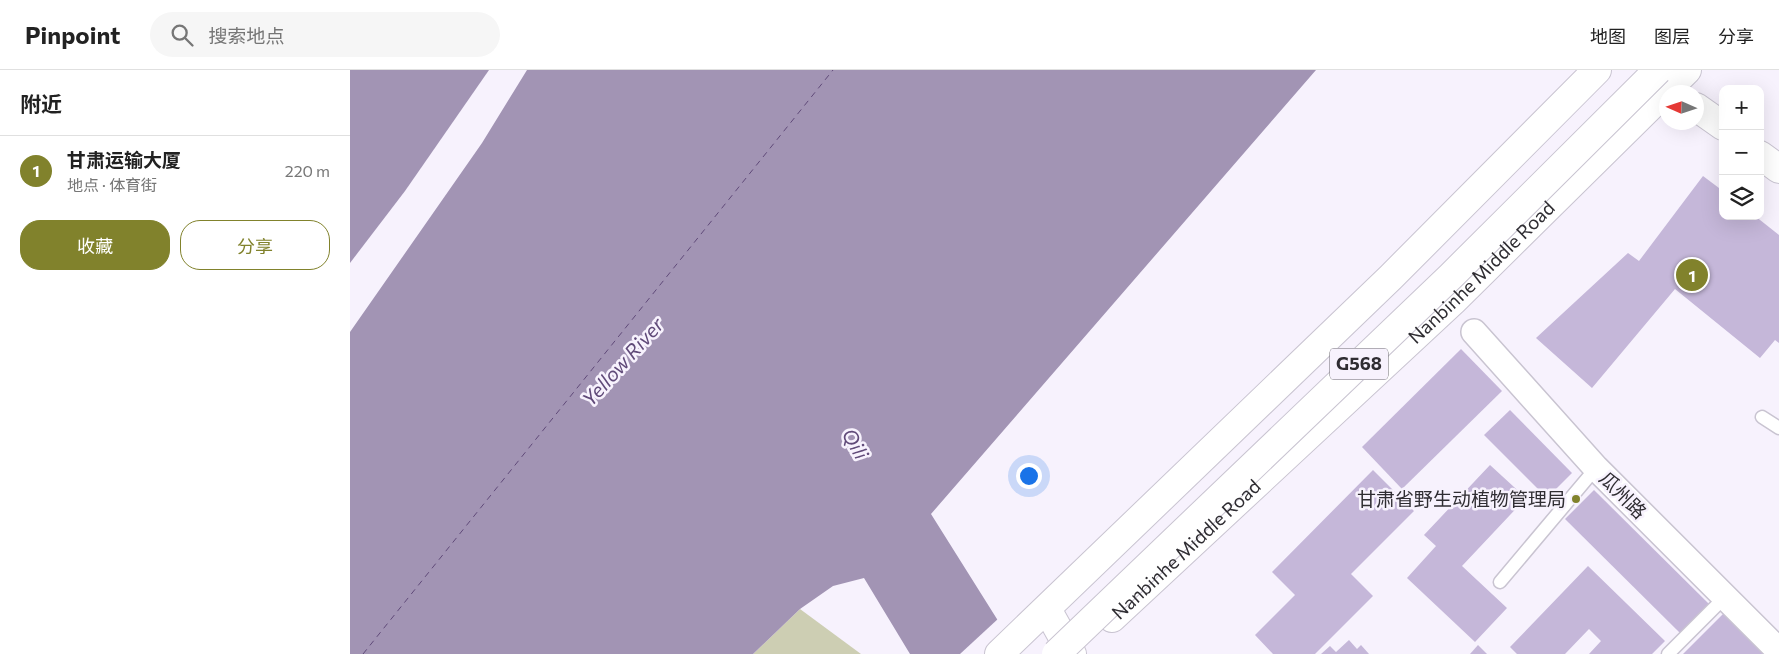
<!DOCTYPE html>
<html lang="zh">
<head>
<meta charset="utf-8">
<style>
	body { margin:0; font-family:Commissioner,"Noto Sans SC",sans-serif; background:#f6f6f6; color:#222 }
	.controls { position:absolute; right:15px; top:15px; display:grid; overflow:hidden; border-radius:10px; box-shadow:0 5px 20px #0002 }
	.controls button { width:45px; height:45px; display:grid; place-items:center; padding:0; border:0; border-bottom:1px solid #e0e0e0; background:#fff; color:#222; font:25px sans-serif }
	.compass { position:absolute; left:1309px; top:15px; width:45px; height:45px; border-radius:50%; background:#fff; box-shadow:0 5px 20px #0002; rotate:273deg }
	.you { position:absolute; left:678px; top:405px; width:18px; height:18px; margin:-12px; border:4px solid #fff; border-radius:50%; background:#1a73e8; box-shadow:0 0 0 8px #1a73e833 }
	.badge { display:grid; place-items:center; width:32px; height:32px; border-radius:50%; background:#81822c; color:#fff; font-size:16px; font-weight:700 }
	.pin { position:absolute; translate:-50% -50%; border:2px solid #fff; box-shadow:0 1px 5px #0006 }
	.list { margin:0; padding:0; list-style:none }
	h2 { display:flex; justify-content:space-between; align-items:center; height:65px; margin:0; padding:0 20px; font-size:21px }
	h2 small { font-size:16px; font-weight:400; color:#767676 }
	.list li { display:grid; grid-template-columns:32px 1fr auto; gap:15px; align-items:center; box-sizing:border-box; height:70px; padding:0 20px; border-top:1px solid #e0e0e0 }
	.list b { display:block; font-size:19px; white-space:nowrap }
	.list p { margin:0; font-size:16px; white-space:nowrap; color:#767676 }
	.list em { font-size:16px; font-style:normal; color:#767676 }
	.actions { display:flex; gap:10px; padding:15px 20px }
	.actions a { flex:1; padding:11px 0; border:1px solid #81822c; border-radius:20px; text-align:center; font-size:18px; color:#81822c }
	.actions .main { background:#81822c; color:#fff }
	.icon { flex:none; width:28px; height:28px; fill:none; stroke:currentColor; stroke-width:2; stroke-linecap:round; stroke-linejoin:round }
	.map { position:relative; flex:none; width:1429px; height:584px; overflow:hidden }
	header { display:flex; align-items:center; gap:30px; box-sizing:border-box; height:70px; padding:0 25px; background:#fff; border-bottom:1px solid #e0e0e0 }
	header strong { font-size:24px }
	nav { display:flex; gap:28px; margin-inline-start:auto; font-size:18px }
	.search { width:350px; height:45px; background:#f6f6f6; display:flex; align-items:center; gap:12px; box-sizing:border-box; padding:0 18px; border-radius:28px; color:#767676; font-size:19px }
	main { display:flex }
	aside { flex:1; background:#fff }
	.map>svg:first-child { display:block }
	.green { fill:#cdceb3 }
	.water { fill:#a294b4 }
	.pier { fill:#f7f2fd }
	.lines { fill:none; stroke-linecap:round; stroke-linejoin:round }
	.ferry { stroke:#604a79; stroke-width:1; stroke-dasharray:6 5; stroke-linecap:butt }
	.building { fill:#c5b7d9 }
	.lane-casing { stroke:#c9c4d1; stroke-width:15 }
	.street-casing { stroke:#c9c4d1; stroke-width:28 }
	.secondary-casing { stroke:#c9c4d1; stroke-width:30 }
	.highway-casing { stroke:#c9c4d1; stroke-width:30 }
	.lane { stroke:#fff; stroke-width:12 }
	.street { stroke:#fff; stroke-width:25 }
	.secondary { stroke:#fff; stroke-width:28 }
	.highway { stroke:#fff; stroke-width:28 }
	.highway-bridge-casing { stroke:#c9c4d1; stroke-width:30; stroke-linecap:butt }
	.highway-bridge { stroke:#fff; stroke-width:28 }
	.poi-dot { fill:#81822c; stroke:#f7f2fd; stroke-width:2 }
	.labels { text-anchor:middle; stroke-width:5; stroke-linejoin:round; paint-order:stroke }
	.shield { fill:#f7f2fd; stroke:#6b686f; stroke-width:1 }
	.shield-label { font-size:18px; font-weight:bold; fill:#2f2d32 }
	.street-label { font-size:19px; fill:#2f2d32; stroke:#f7f2fd }
	.poi-label { font-size:19px; fill:#2f2d32; stroke:#f7f2fd; text-anchor:end }
	.water-label { font-size:20px; font-style:italic; fill:#604a79; stroke:#f7f2fd }
</style>
</head>
<body>
<header>
<strong>Pinpoint</strong>
<div class="search"><svg class="icon" aria-label="search" viewBox="0 0 24 24"><circle cx="10" cy="10" r="6"/><path d="M15 15l6 6"/></svg>搜索地点</div>
<nav><a>地图</a><a>图层</a><a>分享</a></nav>
</header>
<main>
<aside>
<h2>附近<small></small></h2>
<ul class="list">
<li><span class="badge">1</span><div><b>甘肃运输大厦</b><p>地点 · 体育街</p></div><em>220 m</em></li>
</ul>
<div class="actions"><a class="main">收藏</a><a>分享</a></div>
</aside>
<div class="map">
<svg width="1429" height="584" viewBox="0 0 1429 584">
	<rect width="100%" height="100%" fill="#f7f2fd"/>
	<polygon class="green" points="450,539 511,584 403,584"/>
	<g class="water">
		<polygon points="0,0 139,0 55,121 0,193"/>
		<polygon points="177,0 966,0 581,444 669,584 560,584 514,508 483,516 450,539 403,584 0,584 0,262 132,73"/>
	</g>
	<polygon class="pier" points="649,548 671,584 610,584"/>
	<g class="lines">
		<polyline class="ferry" points="13,584 483,0"/>
	</g>
	<g class="building">
		<polygon points="1353,106 1373,121 1373,146 1405,146 1429,165 1429,273 1425,270 1410,288 1325,219 1242,318 1186,268 1278,183 1289,191"/>
		<polygon points="1111,279 1152,321 1052,419 1012,377"/>
		<polygon points="1160,340 1222,403 1197,428 1134,365"/>
		<polygon points="1140,395 1176,428 1112,496 1157,538 1125,572 1057,508 1086,476 1074,465"/>
		<polygon points="1023,400 1064,441 1001,504 1023,526 965,584 923,584 905,565 945,525 922,502"/>
		<polygon points="1244,420 1359,534 1330,563 1215,449"/>
		<polygon points="1238,496 1315,571 1302,584 1239,584 1251,571 1239,559 1215,584 1167,584 1160,577"/>
		<polygon points="1377,540 1420,584 1333,584"/>
		<polygon points="999,570 1007,579 1011,575 1019,584 971,584 980,576 986,582"/>
		<polygon points="1128,575 1137,584 1120,584"/>
	</g>
	<g class="lines">
		<g class="lane-casing">
			<g id="lane">
				<polyline points="1412,347 1429,358"/>
				<polyline points="1150,512 1246,398"/>
				<polyline points="1318,584 1375,527"/>
			</g>
		</g>
		<g class="street-casing">
			<polyline id="street" points="1124,262 1246,398 1429,581"/>
		</g>
		<g class="secondary-casing">
			<g id="secondary">
				<polyline points="1346,37 1373,56"/>
				<polyline points="1410,85 1429,99"/>
				<polyline points="697,539 722,584"/>
				<path id="s1" d="M762 548 1103 231 1337 0"/>
			</g>
		</g>
		<g class="highway-casing">
			<polyline id="highway" points="649,584 1041,207 1247,0"/>
		</g>
		<use href="#lane" class="lane"/>
		<use href="#street" class="street"/>
		<use href="#secondary" class="secondary"/>
		<use href="#highway" class="highway"/>
		<g class="highway-bridge-casing">
			<polyline id="highway-bridge" points="706,584 1101,206 1308,0"/>
		</g>
		<use href="#highway-bridge" class="highway-bridge"/>
	</g>
	<circle class="poi-dot" cx="1226" cy="429" r="5"/>
	<g class="labels">
		<rect class="shield" x="980" y="278.5" width="58" height="31" rx="4"/>
		<g class="shield-label">
			<text x="1009" y="300">G568</text>
		</g>
		<g class="street-label">
			<text dy="7" stroke="none"><textPath href="#s1" startOffset="506">Nanbinhe Middle Road</textPath></text>
			<text transform="translate(1273 425) rotate(45)" y="7">瓜州路</text>
			<text dy="7" stroke="none"><textPath href="#s1" startOffset="101">Nanbinhe Middle Road</textPath></text>
		</g>
		<g class="poi-label">
			<text x="1216" y="436">甘肃省野生动植物管理局</text>
		</g>
		<g class="water-label">
			<text transform="translate(273 292) rotate(-48)" y="7">Yellow River</text>
			<text transform="translate(505 374) rotate(60)" y="7">Qili</text>
		</g>
	</g>
</svg>
<div class="controls">
<button>+</button>
<button>−</button>
<button><svg class="icon" aria-label="layers" viewBox="0 0 24 24"><path d="M12 4l9 5-9 5-9-5zM3 14l9 5 9-5"/></svg></button>
</div>
<svg class="compass" viewBox="-18 -18 36 36"><path d="M0-13l5 13h-10z" fill="#e53935"/><path d="M0 13l5-13h-10z" fill="#767676"/></svg>
<div class="you"></div>
<div class="pin badge" style="left:1342px;top:205px">1</div>
</div>
</main>
</body>
</html>
